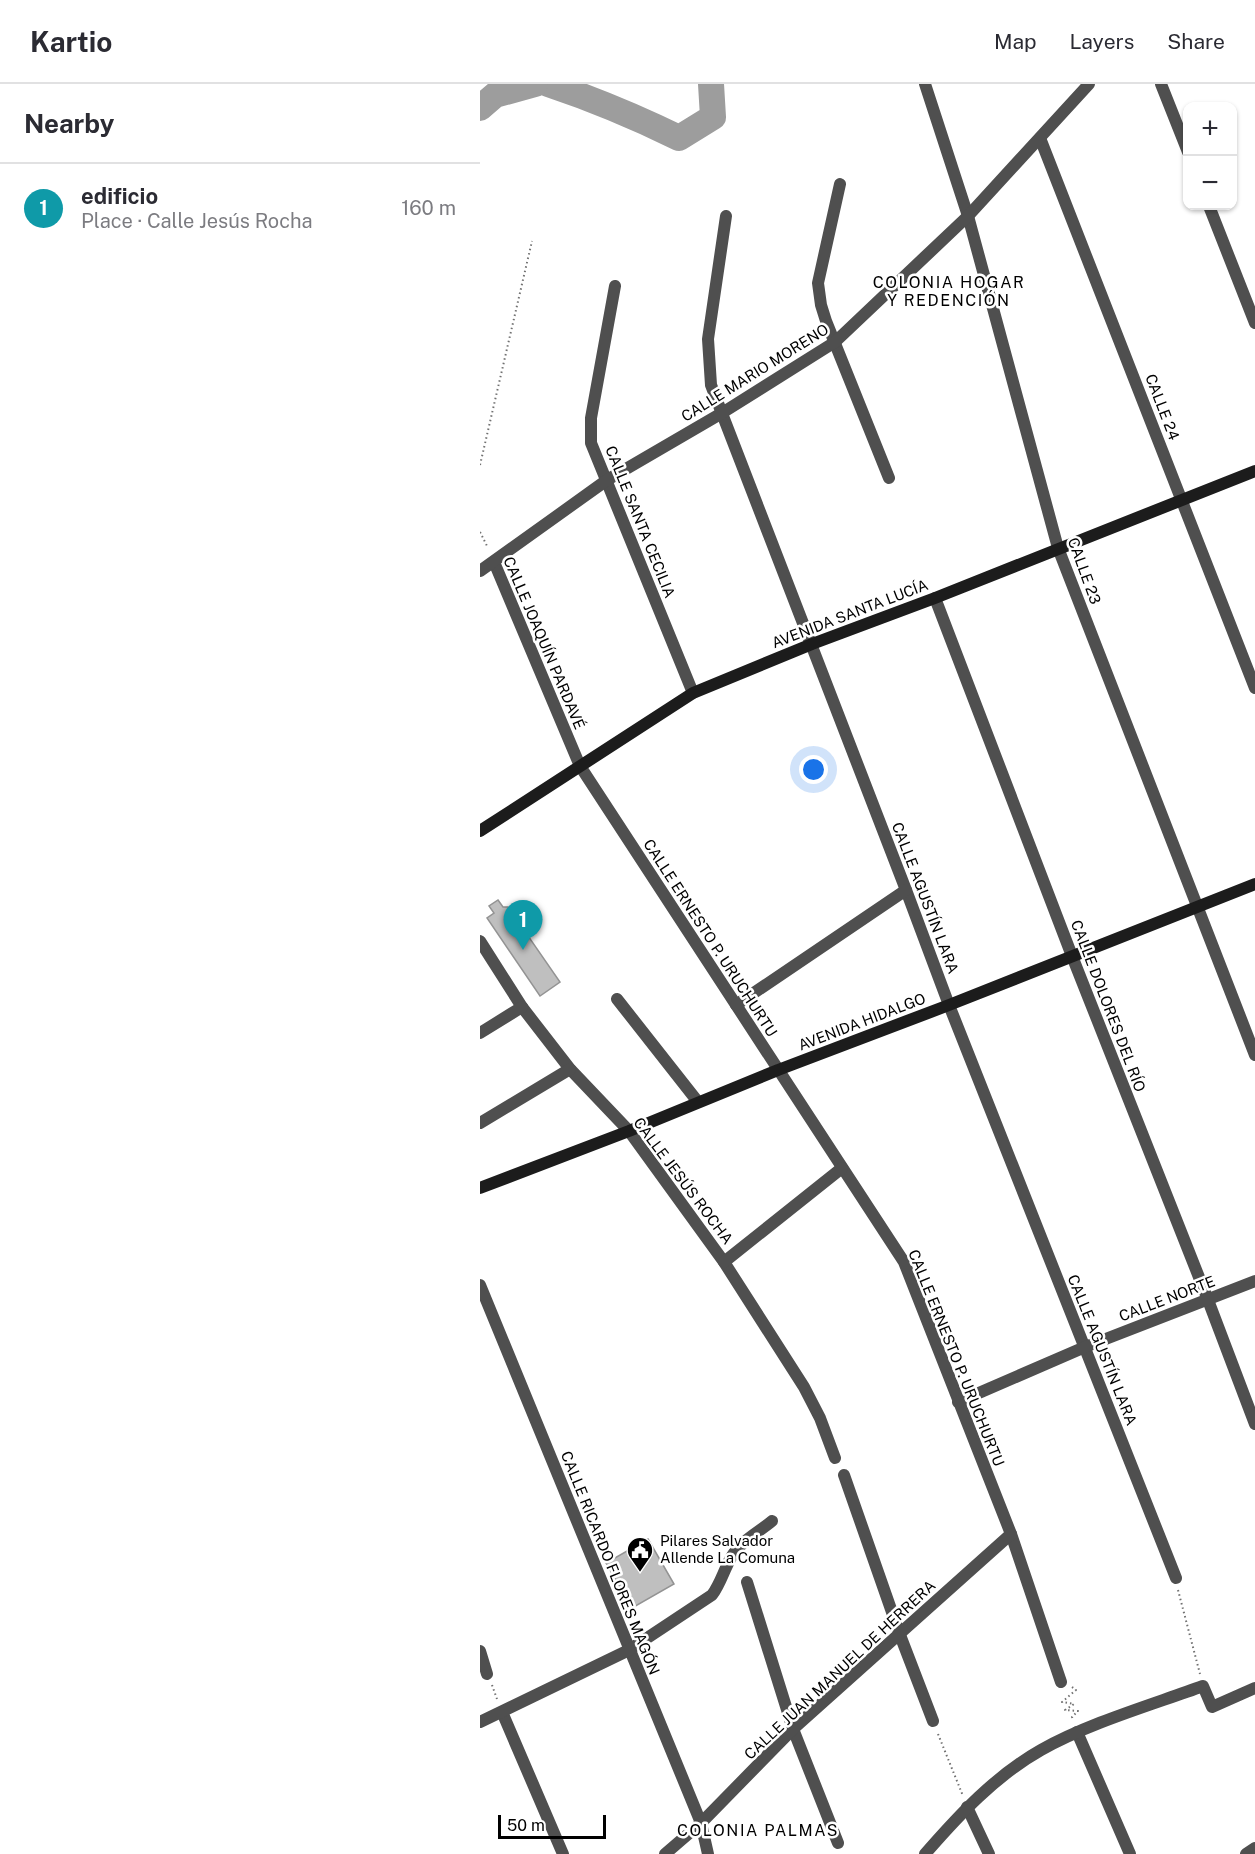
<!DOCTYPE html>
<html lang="en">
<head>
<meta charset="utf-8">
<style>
	body { margin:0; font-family:"Public Sans",sans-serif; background:#f2f2f3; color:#2b2b33 }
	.controls { position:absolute; right:18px; top:18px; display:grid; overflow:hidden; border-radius:12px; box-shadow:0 2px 4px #0004 }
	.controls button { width:54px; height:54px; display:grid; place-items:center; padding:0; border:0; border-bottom:2px solid #e1e1e2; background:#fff; color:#2b2b33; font:30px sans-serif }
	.scale { position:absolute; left:18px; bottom:15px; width:108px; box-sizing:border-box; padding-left:6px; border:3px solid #000; border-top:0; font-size:16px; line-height:21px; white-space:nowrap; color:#000; -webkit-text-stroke:4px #fff; paint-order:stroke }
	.you { position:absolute; left:334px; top:686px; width:21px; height:21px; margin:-15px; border:4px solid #fff; border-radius:50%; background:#1a73e8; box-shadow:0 0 0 9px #1a73e833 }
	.badge { display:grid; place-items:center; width:39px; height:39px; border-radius:50%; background:#000; color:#fff; font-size:20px; font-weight:700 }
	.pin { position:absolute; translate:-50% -50px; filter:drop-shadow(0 2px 3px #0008) }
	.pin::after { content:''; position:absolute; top:32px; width:21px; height:18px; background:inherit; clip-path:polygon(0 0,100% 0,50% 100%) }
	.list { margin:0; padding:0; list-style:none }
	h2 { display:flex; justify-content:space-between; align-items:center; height:78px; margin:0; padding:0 24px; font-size:26px }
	h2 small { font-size:20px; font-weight:400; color:#7c7c81 }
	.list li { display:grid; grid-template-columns:39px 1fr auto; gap:18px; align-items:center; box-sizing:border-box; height:90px; padding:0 24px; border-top:2px solid #e1e1e2 }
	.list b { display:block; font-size:22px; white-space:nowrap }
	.list p { margin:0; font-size:20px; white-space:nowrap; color:#7c7c81 }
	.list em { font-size:20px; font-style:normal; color:#7c7c81 }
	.map { position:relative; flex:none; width:775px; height:1770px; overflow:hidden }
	header { display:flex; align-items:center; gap:36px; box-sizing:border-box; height:84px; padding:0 30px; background:#fff; border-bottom:2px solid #e1e1e2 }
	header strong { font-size:28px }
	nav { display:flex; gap:33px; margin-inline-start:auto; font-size:21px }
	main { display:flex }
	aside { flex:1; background:#fff }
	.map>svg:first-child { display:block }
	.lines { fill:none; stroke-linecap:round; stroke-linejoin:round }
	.river { stroke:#9d9d9d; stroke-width:26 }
	.building { fill:#bfbfbf; stroke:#939393; stroke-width:1.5 }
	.path { stroke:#717171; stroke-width:2; stroke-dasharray:1.5 3; stroke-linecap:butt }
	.street { stroke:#4f4f4f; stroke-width:12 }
	.secondary { stroke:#1c1c1c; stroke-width:12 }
	.labels { text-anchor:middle; stroke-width:5; stroke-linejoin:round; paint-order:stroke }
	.street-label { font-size:15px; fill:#000; stroke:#fff }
	.poi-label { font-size:15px; fill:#000; stroke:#fff; text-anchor:start }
	.neighbourhood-label { font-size:16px; letter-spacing:1.5px; fill:#000; stroke:#fff }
</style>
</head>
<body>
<header>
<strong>Kartio</strong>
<nav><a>Map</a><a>Layers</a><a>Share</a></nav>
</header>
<main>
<aside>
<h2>Nearby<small></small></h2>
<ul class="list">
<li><span class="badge" style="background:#0f9aa8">1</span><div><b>edificio</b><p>Place · Calle Jesús Rocha</p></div><em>160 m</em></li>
</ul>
</aside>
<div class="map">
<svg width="775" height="1770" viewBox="0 0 775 1770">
	<rect width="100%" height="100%" fill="#fff"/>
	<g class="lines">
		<g class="river">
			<path d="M68 0C113 15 156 33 199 54L233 33 231 0"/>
			<polyline points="0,24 15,11 55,0"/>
		</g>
	</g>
	<g class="building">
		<polygon points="18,816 23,823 28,823 80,898 60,912 7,834 14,829 9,822"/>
		<polygon points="168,1455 194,1500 152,1524 126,1479"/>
	</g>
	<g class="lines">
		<g class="path">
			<polyline points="0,381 52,157"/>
			<polyline points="0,448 8,464"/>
			<polyline points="698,1506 720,1590"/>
			<polyline points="12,1601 17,1615"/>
			<polyline points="592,1603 596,1606 582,1618 594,1620 585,1626 598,1627 592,1633 593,1636"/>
			<polyline points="458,1650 483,1712"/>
		</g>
		<g class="street">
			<polyline points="445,0 488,132 578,464 775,971"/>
			<polyline points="681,0 708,68"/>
			<polyline points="560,54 775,604"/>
			<polyline points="360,100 338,199 341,221 346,237 409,394"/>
			<polyline points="729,122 775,239"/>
			<polyline points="246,132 228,255 231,301 426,806 469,921 696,1494"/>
			<polyline points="135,202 111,334 111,359 213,609"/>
			<polyline points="14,478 100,682 424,1178 531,1450 581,1598"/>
			<polyline points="0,487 127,396 242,329 355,258 488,132 609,0"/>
			<polyline points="455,514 592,872 728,1216 775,1340"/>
			<polyline points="0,857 42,923 90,985 149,1047 244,1178 324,1303 340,1334 355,1374"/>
			<polyline points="137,915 218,1018"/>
			<polyline points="256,921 426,806"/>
			<polyline points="0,949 42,923"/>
			<polyline points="0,1039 90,985"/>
			<polyline points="244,1178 362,1084"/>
			<polyline points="0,1201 221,1739 228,1770"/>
			<polyline points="478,1318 605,1263 775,1197"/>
			<polyline points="364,1391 420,1551 453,1637"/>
			<polyline points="267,1498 313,1645 358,1759"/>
			<polyline points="0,1567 7,1590"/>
			<polyline points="22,1628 83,1770"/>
			<path d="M0 1638 149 1566 232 1511C241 1499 244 1485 252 1472 261 1457 279 1448 292 1437"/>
			<polyline points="597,1648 650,1770"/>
			<polyline points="487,1723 509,1770"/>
			<polyline points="185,1770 221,1739 313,1645 531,1450"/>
			<path d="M445 1770C479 1731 515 1692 561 1666 609 1639 671 1621 723 1602L732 1623 775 1604"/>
			<polyline points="766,1770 775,1764"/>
		</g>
		<g class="secondary">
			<polyline points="0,747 213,609 332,560 455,514 775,387"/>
			<polyline points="0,1104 149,1047 298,986 469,921 775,800"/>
		</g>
	</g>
	<defs>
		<g id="civic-pin" transform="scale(1.35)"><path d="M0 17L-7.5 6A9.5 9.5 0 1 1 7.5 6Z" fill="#000" stroke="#fff"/><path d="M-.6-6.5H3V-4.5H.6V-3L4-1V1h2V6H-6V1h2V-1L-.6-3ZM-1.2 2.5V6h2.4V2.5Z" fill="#fff"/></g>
	</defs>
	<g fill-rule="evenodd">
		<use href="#civic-pin" x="160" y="1466"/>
	</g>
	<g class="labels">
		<g class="street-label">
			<text transform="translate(275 289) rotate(-32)" y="5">CALLE MARIO MORENO</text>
			<text transform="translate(682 323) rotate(69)" y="5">CALLE 24</text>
			<text transform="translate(160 438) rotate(68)" y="5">CALLE SANTA CECILIA</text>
			<text transform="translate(604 487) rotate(70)" y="5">CALLE 23</text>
			<text transform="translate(370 530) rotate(-21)" y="5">AVENIDA SANTA LUCÍA</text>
			<text transform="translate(64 559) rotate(67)" y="5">CALLE JOAQUÍN PARDAVÉ</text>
			<text transform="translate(445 814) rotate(69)" y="5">CALLE AGUSTÍN LARA</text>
			<text transform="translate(230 854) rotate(57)" y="5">CALLE ERNESTO P. URUCHURTU</text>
			<text transform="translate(628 922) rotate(69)" y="5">CALLE DOLORES DEL RÍO</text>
			<text transform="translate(382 938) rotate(-21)" y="5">AVENIDA HIDALGO</text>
			<text transform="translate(203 1097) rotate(53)" y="5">CALLE JESÚS ROCHA</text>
			<text transform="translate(687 1215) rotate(-21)" y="5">CALLE NORTE</text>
			<text transform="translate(622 1266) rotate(68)" y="5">CALLE AGUSTÍN LARA</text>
			<text transform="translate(476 1274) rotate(68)" y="5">CALLE ERNESTO P. URUCHURTU</text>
			<text transform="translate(130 1479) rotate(68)" y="5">CALLE RICARDO FLORES MAGÓN</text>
			<text transform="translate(360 1586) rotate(-43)" y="5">CALLE JUAN MANUEL DE HERRERA</text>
		</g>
		<g class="poi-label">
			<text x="180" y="1462">Pilares Salvador<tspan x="180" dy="17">Allende La Comuna</tspan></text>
		</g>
		<g class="neighbourhood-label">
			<text x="469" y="204">COLONIA HOGAR<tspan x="469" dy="18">Y REDENCIÓN</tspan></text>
			<text x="278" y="1752">COLONIA PALMAS</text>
		</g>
	</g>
</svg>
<div class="controls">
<button>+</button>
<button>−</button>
</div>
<div class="scale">50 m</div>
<div class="you"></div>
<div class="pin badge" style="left:43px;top:866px;background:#0f9aa8">1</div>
</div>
</main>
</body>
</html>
